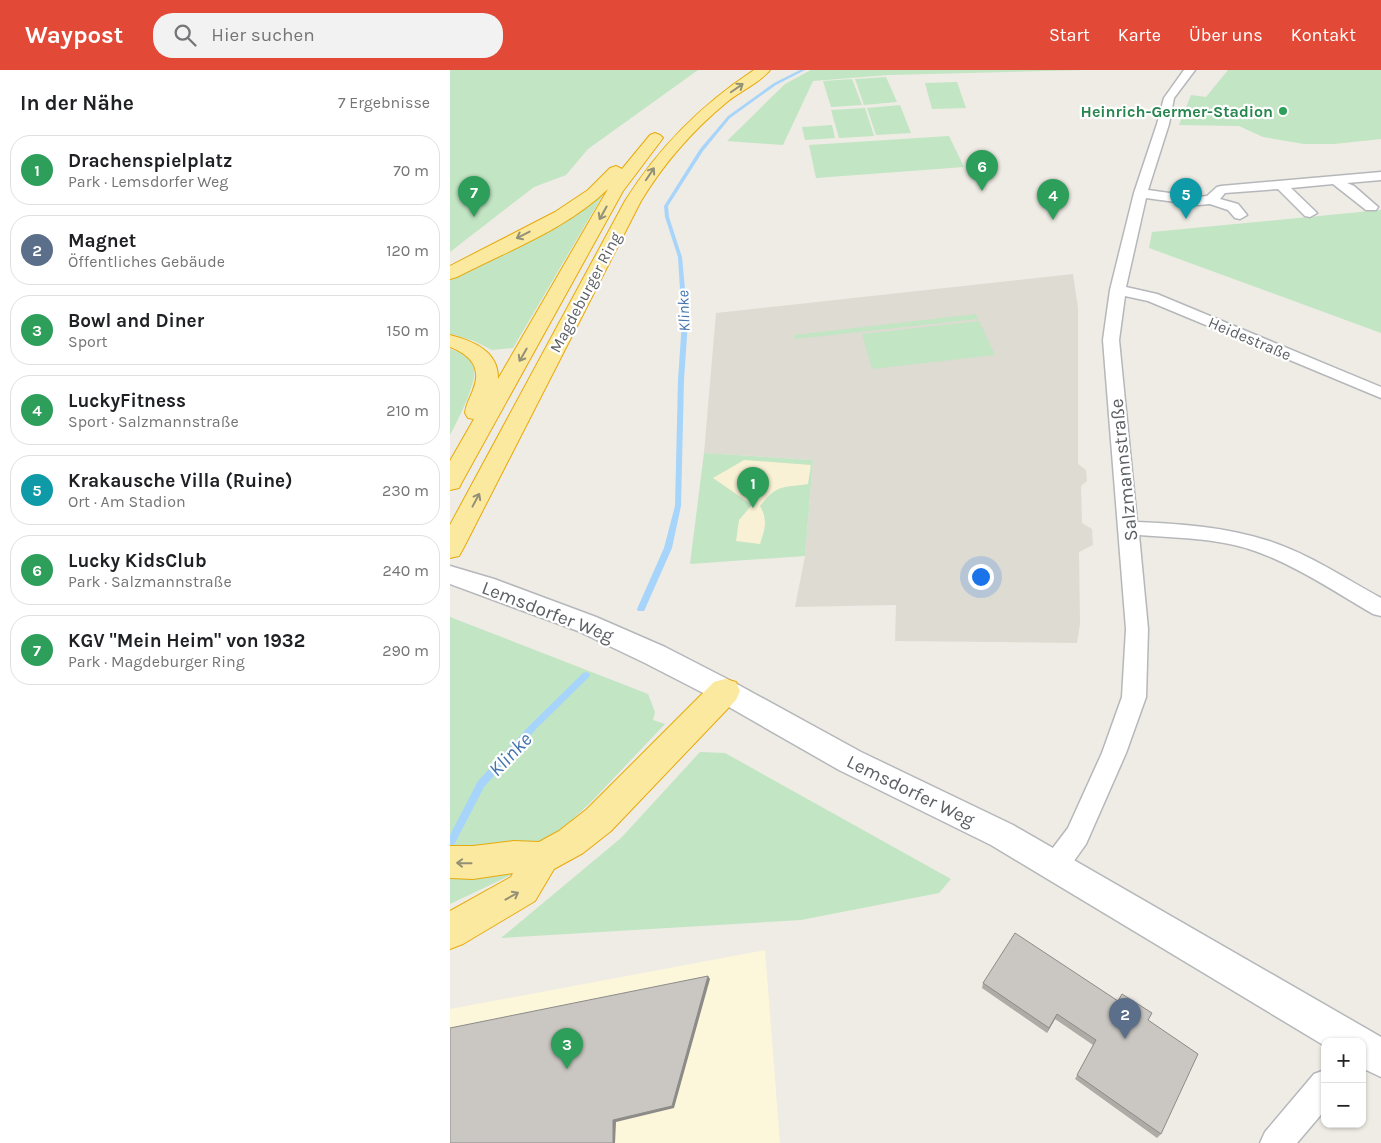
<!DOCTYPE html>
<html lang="de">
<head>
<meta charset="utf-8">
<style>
	body { margin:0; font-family:Karla,sans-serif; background:#f2f2f2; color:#202124 }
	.controls { position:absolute; right:15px; bottom:15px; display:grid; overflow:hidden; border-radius:10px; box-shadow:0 1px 4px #0004 }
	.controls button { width:45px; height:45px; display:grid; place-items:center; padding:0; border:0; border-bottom:1px solid #e0e0e0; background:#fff; color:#202124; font:25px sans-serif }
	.you { position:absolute; left:530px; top:506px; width:18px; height:18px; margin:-12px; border:4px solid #fff; border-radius:50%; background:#1a73e8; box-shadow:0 0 0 8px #1a73e833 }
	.badge { display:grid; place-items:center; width:32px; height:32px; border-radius:50%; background:#e24937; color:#fff; font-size:16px; font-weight:700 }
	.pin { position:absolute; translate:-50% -41px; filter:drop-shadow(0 1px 2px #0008) }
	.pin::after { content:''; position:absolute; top:26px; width:18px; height:15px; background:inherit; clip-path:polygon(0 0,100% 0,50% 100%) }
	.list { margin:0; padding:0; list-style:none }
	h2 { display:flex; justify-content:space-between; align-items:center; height:65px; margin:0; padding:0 20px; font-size:21px }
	h2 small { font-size:16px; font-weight:400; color:#757577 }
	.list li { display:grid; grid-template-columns:32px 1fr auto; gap:15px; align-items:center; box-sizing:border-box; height:70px; margin:0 10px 10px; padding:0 10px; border:1px solid #e0e0e0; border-radius:20px }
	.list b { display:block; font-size:19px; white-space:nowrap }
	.list p { margin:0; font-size:16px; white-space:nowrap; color:#757577 }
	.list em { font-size:16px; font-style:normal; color:#757577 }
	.icon { flex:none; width:28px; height:28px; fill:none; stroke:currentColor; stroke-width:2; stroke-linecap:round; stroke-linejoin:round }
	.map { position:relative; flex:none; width:931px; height:1073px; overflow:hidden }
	header { display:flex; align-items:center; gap:30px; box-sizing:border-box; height:70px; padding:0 25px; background:#e24937; color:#fff }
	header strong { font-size:24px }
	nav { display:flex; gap:28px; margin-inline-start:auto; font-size:18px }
	.search { width:350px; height:45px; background:#f2f2f2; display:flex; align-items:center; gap:12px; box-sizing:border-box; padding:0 18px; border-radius:20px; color:#757577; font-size:19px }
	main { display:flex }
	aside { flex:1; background:#fff }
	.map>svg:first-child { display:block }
	.commercial { fill:#fcf6db }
	.education { fill:#dedbd3 }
	.green { fill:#c2e5c3 }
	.sand { fill:#f9f1d5 }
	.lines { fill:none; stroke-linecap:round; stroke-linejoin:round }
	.stream { fill:#a7d4fb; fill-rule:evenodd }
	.minor-casing { stroke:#b5b7bb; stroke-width:3 }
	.tertiary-casing { stroke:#b5b7bb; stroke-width:3 }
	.trunk-casing { stroke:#e8a90a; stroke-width:2 }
	.minor { fill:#fff; fill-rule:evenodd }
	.tertiary { fill:#fff; fill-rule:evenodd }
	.trunk { fill:#fae99e; fill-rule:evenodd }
	.wall { fill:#aeaba7 }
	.shaded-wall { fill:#8d8b88 }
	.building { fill:#cac7c2; stroke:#8d8b88 }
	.oneway { stroke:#939078 }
	.leisure-dot { fill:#2e9e5b; stroke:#fff; stroke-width:2 }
	.labels { text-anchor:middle; stroke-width:4.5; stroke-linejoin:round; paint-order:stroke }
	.far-leisure-label { font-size:16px; font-weight:bold; fill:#27864d; stroke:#fff; text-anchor:end }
	.far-street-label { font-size:16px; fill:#5c6064; stroke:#fff }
	.far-water-label { font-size:16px; font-style:italic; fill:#4475ad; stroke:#fff }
	.street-label { font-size:19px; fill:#5c6064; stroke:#fff }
	.water-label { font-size:20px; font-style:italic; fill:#4475ad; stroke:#fff }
</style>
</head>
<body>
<header>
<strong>Waypost</strong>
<div class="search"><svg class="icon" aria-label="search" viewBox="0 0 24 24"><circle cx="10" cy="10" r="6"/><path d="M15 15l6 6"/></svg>Hier suchen</div>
<nav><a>Start</a><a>Karte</a><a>Über uns</a><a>Kontakt</a></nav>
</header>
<main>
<aside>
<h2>In der Nähe<small>7 Ergebnisse</small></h2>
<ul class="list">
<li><span class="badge" style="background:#2e9e5b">1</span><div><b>Drachenspielplatz</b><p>Park · Lemsdorfer Weg</p></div><em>70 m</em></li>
<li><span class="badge" style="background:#5c6f8a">2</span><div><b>Magnet</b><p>Öffentliches Gebäude</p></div><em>120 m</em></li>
<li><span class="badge" style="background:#2e9e5b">3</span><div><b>Bowl and Diner</b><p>Sport</p></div><em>150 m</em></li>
<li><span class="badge" style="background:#2e9e5b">4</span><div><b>LuckyFitness</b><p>Sport · Salzmannstraße</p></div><em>210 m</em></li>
<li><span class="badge" style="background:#0f9aa8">5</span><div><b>Krakausche Villa (Ruine)</b><p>Ort · Am Stadion</p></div><em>230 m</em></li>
<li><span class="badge" style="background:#2e9e5b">6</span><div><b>Lucky KidsClub</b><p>Park · Salzmannstraße</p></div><em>240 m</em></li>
<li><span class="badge" style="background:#2e9e5b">7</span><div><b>KGV &quot;Mein Heim&quot; von 1932</b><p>Park · Magdeburger Ring</p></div><em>290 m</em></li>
</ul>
</aside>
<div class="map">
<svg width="931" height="1073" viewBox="0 0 931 1073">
	<rect width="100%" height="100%" fill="#eeece4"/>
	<polygon class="commercial" points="315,880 330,1073 0,1073 0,939"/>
	<polygon class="education" points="623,204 628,238 628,394 636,400 637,411 631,416 632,453 642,459 643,475 629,482 630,554 627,573 445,571 446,535 345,537 355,486 363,390 254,383 266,243"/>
	<g class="green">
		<polygon points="0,0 248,0 138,79 116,105 84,117 0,182"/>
		<polygon points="361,0 636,0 438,5 363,11 333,75 277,71 335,14"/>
		<polygon points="778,0 931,0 931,69 884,74 854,74 813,67 789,56 729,55 741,25 756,27"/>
		<polygon points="436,7 447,32 414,35 405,9"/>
		<polygon points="402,9 412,35 381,37 373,11"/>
		<polygon points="507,12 516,38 482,39 475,13"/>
		<polygon points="450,35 461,63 426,65 417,38"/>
		<polygon points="415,38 424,66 389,68 381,40"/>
		<polygon points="382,55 385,68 355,70 352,57"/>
		<polygon points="499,66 514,97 366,108 359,75"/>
		<polygon points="154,123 63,278 42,280 24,271 0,264 0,208"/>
		<polygon points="931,140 931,263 699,178 702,162"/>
		<polygon points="526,244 528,249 345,269 344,265"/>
		<polygon points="529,251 545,285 422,299 412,264"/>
		<path d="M0 279C8 281 18 286 23 294 31 306 7 352 0 365Z"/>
		<polygon points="254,383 363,390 355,486 240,494"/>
		<polygon points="0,547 198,624 205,642 203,650 215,654 142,731 65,803 0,834"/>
		<polygon points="250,682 275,683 501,809 489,823 351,850 51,868 171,768"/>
	</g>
	<path class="sand" d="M294 390 361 395 358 414C332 418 327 414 310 436 318 450 315 459 310 474L286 471 289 450 302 435 263 408Z"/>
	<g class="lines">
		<g class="stream">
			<polygon points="350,0 355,0 326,15 280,48 253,81 218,136 219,147 232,187 238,251 234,310 231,436 222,478 195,539 194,541 188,541 187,539 214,478 225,436 228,310 232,251 228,187 215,147 214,136 250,79 278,46 324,13"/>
			<polygon points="136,602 139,603 140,605 139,607 87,658 34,717 3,777 0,778 0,765 28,711 81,654 133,603"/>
		</g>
		<g class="minor-casing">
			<g id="minor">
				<path d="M734 0H745L724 28 719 54 698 120 748 127 757 126 767 117 771 116 931 102V110L897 113 904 116 928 137 926 140H916L883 114 841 118 867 143 860 147 855 146 828 119 775 123 770 129 788 134 797 145 790 149 785 148 778 140 760 134 748 135 696 128 676 217 707 224 931 317V328L698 231 675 226 669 270 687 452C732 454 776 457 819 471 859 484 894 508 931 528V546L923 544C885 522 847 496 805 481 769 468 727 468 689 465L698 559 696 627 676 683 636 774 614 805 605 809 596 805 592 796 596 787 618 758 652 683 672 627 676 559 653 270 660 220 684 123 707 54 714 28Z"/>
				<polygon points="875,1000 875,1040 847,1073 810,1073 815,1062 864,1004"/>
			</g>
		</g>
		<g class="tertiary-casing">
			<polygon id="tertiary" points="0,496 44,509 146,547 215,577 285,613 411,682 563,755 931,967 931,1007 912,998 912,972 875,972 875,976 541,775 389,700 265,629 195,593 128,561 0,514"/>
		</g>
		<g class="trunk-casing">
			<g id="trunk">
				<path d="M304 0H320C311 12 289 22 277 32 242 61 214 93 191 131L13 479 9 486 0 488V455L175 131C209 77 251 35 304 0Z"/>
				<path d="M205 63 210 65 213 68 173 121 12 412 9 418 0 420V391L24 349 18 348 15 343C16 334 20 328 23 320 32 298 21 285 0 277V265C23 271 49 281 48 309L158 119C117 159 57 181 7 207L0 209V196L105 142 138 120 160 98 166 96 172 99 200 65Z"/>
				<polygon points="275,609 286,612 290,621 286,630 161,761 133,783 104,799 85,831 13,874 0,879 0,841 61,807 63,803 23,809 0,808 0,776 23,776 64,771 89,772 109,761 137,739 264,612"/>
			</g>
		</g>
		<use href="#minor" class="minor"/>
		<use href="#tertiary" class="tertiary"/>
		<use href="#trunk" class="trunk"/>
	</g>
	<polygon class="wall" points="533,913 698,950 711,1064 707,1068 625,1009 643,975 605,949 597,963 532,918"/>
	<g class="shaded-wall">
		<polygon points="258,906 260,909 224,1038 166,1052 165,1073 163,1073 163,1050"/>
		<polygon points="607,944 605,949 597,963 599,958"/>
	</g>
	<g class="building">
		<polygon points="565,863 668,931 672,924 702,943 698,950 748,984 711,1064 627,1005 646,970 607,944 599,958 533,913"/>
		<polygon points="258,906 222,1036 163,1050 163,1073 0,1073 0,958"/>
	</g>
	<defs><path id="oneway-shaft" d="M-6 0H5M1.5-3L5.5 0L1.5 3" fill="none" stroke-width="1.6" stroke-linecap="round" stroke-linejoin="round" transform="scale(1.25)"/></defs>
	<g class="oneway">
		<use href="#oneway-shaft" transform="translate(287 18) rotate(-35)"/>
		<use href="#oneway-shaft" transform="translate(200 104) rotate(-56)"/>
		<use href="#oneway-shaft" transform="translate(153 143) rotate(119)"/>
		<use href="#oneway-shaft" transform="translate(73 165) rotate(153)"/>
		<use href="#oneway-shaft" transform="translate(73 285) rotate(120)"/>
		<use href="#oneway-shaft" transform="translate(26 430) rotate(-62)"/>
		<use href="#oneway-shaft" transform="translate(14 793) rotate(-179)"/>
		<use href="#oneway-shaft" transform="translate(62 826) rotate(-29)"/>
	</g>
	<circle class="leisure-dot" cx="833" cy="41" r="5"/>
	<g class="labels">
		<g class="far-leisure-label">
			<text x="823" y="47">Heinrich-Germer-Stadion</text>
		</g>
		<g class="far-street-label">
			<text transform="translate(135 222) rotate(-62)" y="6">Magdeburger Ring</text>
			<text transform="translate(800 268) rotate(23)" y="6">Heidestraße</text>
		</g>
		<g class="far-water-label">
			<text transform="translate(233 241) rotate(-92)" y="6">Klinke</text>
		</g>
		<g class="street-label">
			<text transform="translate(673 400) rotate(-96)" y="7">Salzmannstraße</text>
			<text transform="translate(98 541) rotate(21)" y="7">Lemsdorfer Weg</text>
			<text transform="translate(461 720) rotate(26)" y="7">Lemsdorfer Weg</text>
		</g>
		<g class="water-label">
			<text transform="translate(60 684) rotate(-46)" y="7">Klinke</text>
		</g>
	</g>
</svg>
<div class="controls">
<button>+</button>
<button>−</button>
</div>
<div class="you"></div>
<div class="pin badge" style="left:303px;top:438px;background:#2e9e5b">1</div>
<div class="pin badge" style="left:675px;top:969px;background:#5c6f8a">2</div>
<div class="pin badge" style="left:117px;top:999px;background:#2e9e5b">3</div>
<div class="pin badge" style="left:603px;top:150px;background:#2e9e5b">4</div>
<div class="pin badge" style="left:736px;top:149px;background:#0f9aa8">5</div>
<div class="pin badge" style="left:532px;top:121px;background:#2e9e5b">6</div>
<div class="pin badge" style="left:24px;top:147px;background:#2e9e5b">7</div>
</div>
</main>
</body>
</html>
